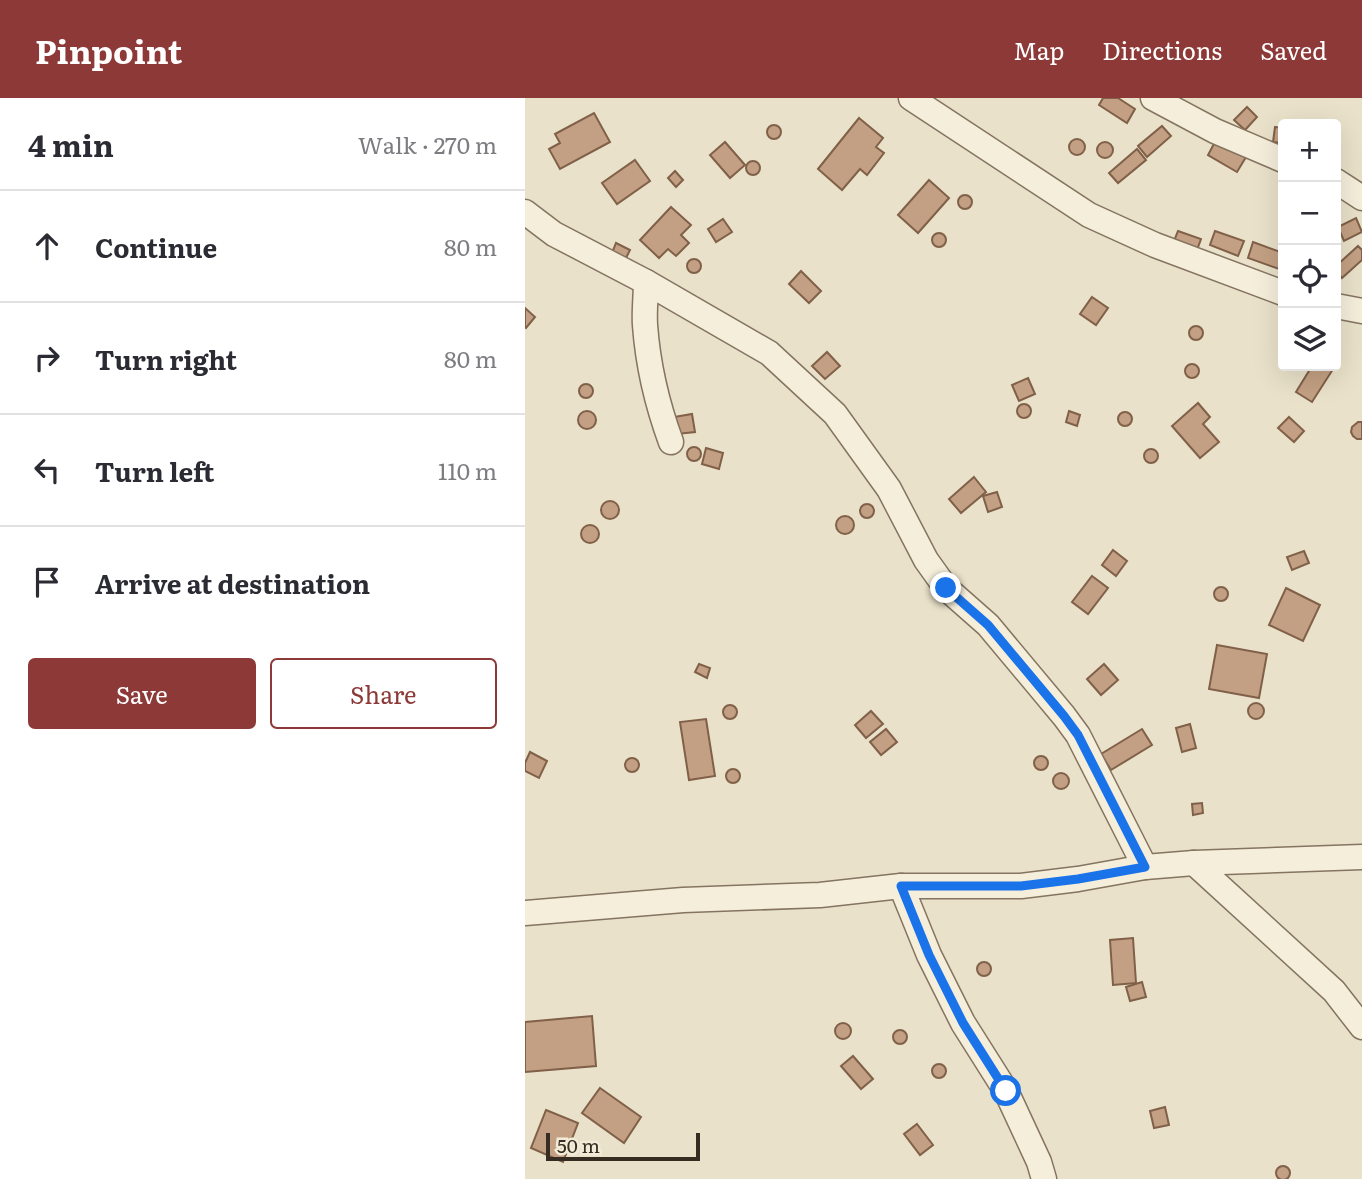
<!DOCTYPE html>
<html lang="en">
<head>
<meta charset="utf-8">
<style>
	body { margin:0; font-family:Literata,serif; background:#f7f7f7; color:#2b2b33 }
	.controls { position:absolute; right:21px; top:21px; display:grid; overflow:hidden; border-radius:7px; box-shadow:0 7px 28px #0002 }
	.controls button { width:63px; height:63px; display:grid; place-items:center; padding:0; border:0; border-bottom:2px solid #e1e1e2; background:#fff; color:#2b2b33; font:35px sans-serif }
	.scale { position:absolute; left:21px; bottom:18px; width:154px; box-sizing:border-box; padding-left:7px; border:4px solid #362c21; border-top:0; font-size:19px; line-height:24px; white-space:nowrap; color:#362c21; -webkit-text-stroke:5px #f2ebd7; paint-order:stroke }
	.stop { position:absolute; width:21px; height:21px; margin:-16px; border:5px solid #1a73e8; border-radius:50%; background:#fff }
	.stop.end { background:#1a73e8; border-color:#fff; box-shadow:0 2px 7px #0008 }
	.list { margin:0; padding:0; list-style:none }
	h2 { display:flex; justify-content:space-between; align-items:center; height:91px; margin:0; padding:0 28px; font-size:30px }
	h2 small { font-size:23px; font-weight:400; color:#7c7c81 }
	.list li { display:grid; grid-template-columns:46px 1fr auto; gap:21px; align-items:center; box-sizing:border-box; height:112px; padding:0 28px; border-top:2px solid #e1e1e2 }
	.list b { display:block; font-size:26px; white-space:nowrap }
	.list em { font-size:23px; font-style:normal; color:#7c7c81 }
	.actions { display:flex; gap:14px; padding:21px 28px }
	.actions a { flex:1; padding:16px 0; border:2px solid #8c3937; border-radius:7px; text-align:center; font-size:24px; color:#8c3937 }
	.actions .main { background:#8c3937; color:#fff }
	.icon { flex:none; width:38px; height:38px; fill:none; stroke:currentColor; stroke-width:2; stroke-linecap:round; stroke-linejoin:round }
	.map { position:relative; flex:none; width:837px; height:1081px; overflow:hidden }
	header { display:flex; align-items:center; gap:42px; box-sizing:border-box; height:98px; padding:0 35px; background:#8c3937; color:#fff }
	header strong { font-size:33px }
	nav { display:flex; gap:38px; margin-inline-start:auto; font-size:24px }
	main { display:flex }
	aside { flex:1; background:#fff }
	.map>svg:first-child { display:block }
	.building { fill:#c3a083; stroke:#806048; stroke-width:2 }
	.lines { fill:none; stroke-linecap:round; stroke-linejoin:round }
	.minor-casing { stroke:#847460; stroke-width:27 }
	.minor { stroke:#f5eedb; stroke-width:24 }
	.route { stroke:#1a73e8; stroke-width:9 }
</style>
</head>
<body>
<header>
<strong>Pinpoint</strong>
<nav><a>Map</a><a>Directions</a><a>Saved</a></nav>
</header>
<main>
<aside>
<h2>4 min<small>Walk · 270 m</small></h2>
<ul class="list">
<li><svg class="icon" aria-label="ahead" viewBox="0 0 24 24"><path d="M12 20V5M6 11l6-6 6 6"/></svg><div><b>Continue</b></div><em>80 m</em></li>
<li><svg class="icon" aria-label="right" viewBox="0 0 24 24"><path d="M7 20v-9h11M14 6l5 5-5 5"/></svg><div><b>Turn right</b></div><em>80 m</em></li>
<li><svg class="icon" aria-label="left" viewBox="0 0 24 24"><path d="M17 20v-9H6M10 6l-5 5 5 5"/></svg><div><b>Turn left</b></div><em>110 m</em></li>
<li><svg class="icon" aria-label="arrive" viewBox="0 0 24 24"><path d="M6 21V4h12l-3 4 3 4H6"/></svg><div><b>Arrive at destination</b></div></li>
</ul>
<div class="actions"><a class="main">Save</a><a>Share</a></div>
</aside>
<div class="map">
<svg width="837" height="1081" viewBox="0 0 837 1081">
	<rect width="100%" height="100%" fill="#e9e1c9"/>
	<g class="building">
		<polygon points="578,0 593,0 610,11 602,25 574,7"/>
		<polygon points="722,9 732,19 720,32 709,22"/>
		<polygon points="69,15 85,44 35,71 24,51 35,45 30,36"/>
		<polygon points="334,20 358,40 351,49 359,55 342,77 335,71 317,92 293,71"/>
		<circle cx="249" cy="34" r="7"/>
		<polygon points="637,28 646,38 622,59 613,48"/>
		<polygon points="750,29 758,30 758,45 748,44"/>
		<circle cx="552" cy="49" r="8"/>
		<polygon points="691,42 721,59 712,74 683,57"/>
		<circle cx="580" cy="52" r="8"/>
		<polygon points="200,44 220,67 205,80 185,57"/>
		<polygon points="612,51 621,62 593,85 584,75"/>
		<polygon points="110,62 125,83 92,106 77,85"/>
		<circle cx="228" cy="70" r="7"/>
		<polygon points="150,73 158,82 151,89 143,80"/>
		<polygon points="404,82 424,100 393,135 373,117"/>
		<circle cx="440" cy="104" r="7"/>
		<polygon points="146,109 166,127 156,137 164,145 151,158 143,151 134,160 115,142"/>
		<polygon points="831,120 837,134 819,143 813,129"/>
		<polygon points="198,121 207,134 191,144 183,131"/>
		<polygon points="653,133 676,141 672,152 649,143"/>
		<polygon points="690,133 719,143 713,158 685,147"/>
		<circle cx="414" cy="142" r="7"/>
		<polygon points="728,144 758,155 754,171 723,160"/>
		<polygon points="91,145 105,152 98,166 85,160"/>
		<polygon points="833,148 837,152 837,162 817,180 811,173 811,168"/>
		<circle cx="169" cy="168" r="7"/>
		<polygon points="276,173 296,193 284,205 264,186"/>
		<polygon points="567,199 583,210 571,227 555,216"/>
		<polygon points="0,210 10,219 1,230 0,229"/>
		<circle cx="671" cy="235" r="7"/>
		<polygon points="302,254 315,268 300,281 287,268"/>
		<circle cx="667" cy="273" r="7"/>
		<polygon points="787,268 810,268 787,304 771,294"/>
		<polygon points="503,280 510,296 494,303 487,287"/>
		<circle cx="61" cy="293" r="7"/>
		<polygon points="673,305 685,319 678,326 694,344 675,360 647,328"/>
		<circle cx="499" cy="313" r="7"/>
		<circle cx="62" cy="322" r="9"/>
		<polygon points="544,313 555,317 552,328 541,324"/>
		<circle cx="600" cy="321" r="7"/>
		<polygon points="167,316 170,334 152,336 149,319"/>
		<polygon points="764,319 779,333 769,344 753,330"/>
		<polygon points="833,324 837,324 837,341 832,341 828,338 826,334 827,329"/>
		<circle cx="169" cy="356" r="7"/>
		<polygon points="181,350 198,355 194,371 177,366"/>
		<circle cx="626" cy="358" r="7"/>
		<polygon points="449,379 461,394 436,415 424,401"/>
		<polygon points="472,394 477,409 463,414 458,398"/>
		<circle cx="85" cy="412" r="9"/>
		<circle cx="342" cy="413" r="7"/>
		<circle cx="320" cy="427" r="9"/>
		<circle cx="65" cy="436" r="9"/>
		<polygon points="588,452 602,463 591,478 577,467"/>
		<polygon points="779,453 784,465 767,472 762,459"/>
		<polygon points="567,478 583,490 563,516 547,504"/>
		<circle cx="696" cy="496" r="7"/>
		<polygon points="761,490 795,507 778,543 744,527"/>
		<polygon points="692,547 742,556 734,600 684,591"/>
		<polygon points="174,566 185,570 182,580 170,574"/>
		<polygon points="579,566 593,582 576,597 562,581"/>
		<circle cx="731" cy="613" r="8"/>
		<circle cx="205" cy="614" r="7"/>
		<polygon points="346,613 358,626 341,640 330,627"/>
		<polygon points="181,621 190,678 164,682 155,624"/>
		<polygon points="665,626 671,650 657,654 651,630"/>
		<polygon points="361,631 372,644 356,657 345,644"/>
		<polygon points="617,631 627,647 586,672 576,656"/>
		<polygon points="5,654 22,663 14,680 0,673 0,665"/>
		<circle cx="516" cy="665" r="7"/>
		<circle cx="107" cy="667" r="7"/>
		<circle cx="208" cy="678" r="7"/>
		<circle cx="536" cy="683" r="8"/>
		<polygon points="677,705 678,715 668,717 667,706"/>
		<polygon points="608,840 611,885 588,887 585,842"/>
		<circle cx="459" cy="871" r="7"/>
		<polygon points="617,884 621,899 605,903 601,889"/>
		<polygon points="67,918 71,968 0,974 0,924"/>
		<circle cx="318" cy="933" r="8"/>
		<circle cx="375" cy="939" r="7"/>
		<polygon points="328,958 348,981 336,991 316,968"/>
		<circle cx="414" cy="973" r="7"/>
		<polygon points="75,990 116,1019 99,1045 57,1015"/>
		<polygon points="640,1009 644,1027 629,1030 625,1013"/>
		<polygon points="21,1012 53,1025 38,1064 6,1050"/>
		<polygon points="392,1026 408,1047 395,1057 379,1036"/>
		<circle cx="758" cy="1075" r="7"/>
	</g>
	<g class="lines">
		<g class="minor-casing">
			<g id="minor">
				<polyline points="386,0 564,117 630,147 758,195"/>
				<polyline points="628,0 690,33 758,62"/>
				<polyline points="811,83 837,100"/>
				<polyline points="0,114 29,136 121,184 244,255 310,316 364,391 401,462 421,490 463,527 539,618 553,637 620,769"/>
				<path d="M121 184C121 198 119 213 120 227 123 268 132 306 146 344"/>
				<polyline points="811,208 837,213"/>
				<polyline points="669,765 809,893 837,929"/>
				<polyline points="376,788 404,857 438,925 481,993 514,1064 519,1081"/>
				<polyline points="0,815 158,802 295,797 376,788 496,788 553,781 620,769 669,765 837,759"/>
			</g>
		</g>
		<use href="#minor" class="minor"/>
	</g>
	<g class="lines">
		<polyline class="route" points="421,490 463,527 539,618 553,637 620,769 553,781 496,788 376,788 404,857 438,925 481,993"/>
	</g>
</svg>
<div class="controls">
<button>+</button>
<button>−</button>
<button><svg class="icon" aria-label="locate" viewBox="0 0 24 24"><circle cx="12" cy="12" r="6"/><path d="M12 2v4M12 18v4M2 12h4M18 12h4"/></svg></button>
<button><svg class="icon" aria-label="layers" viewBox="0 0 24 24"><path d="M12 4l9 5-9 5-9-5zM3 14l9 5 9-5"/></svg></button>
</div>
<div class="scale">50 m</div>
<div class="stop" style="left:481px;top:993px"></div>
<div class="stop end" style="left:421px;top:490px"></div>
</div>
</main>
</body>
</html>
